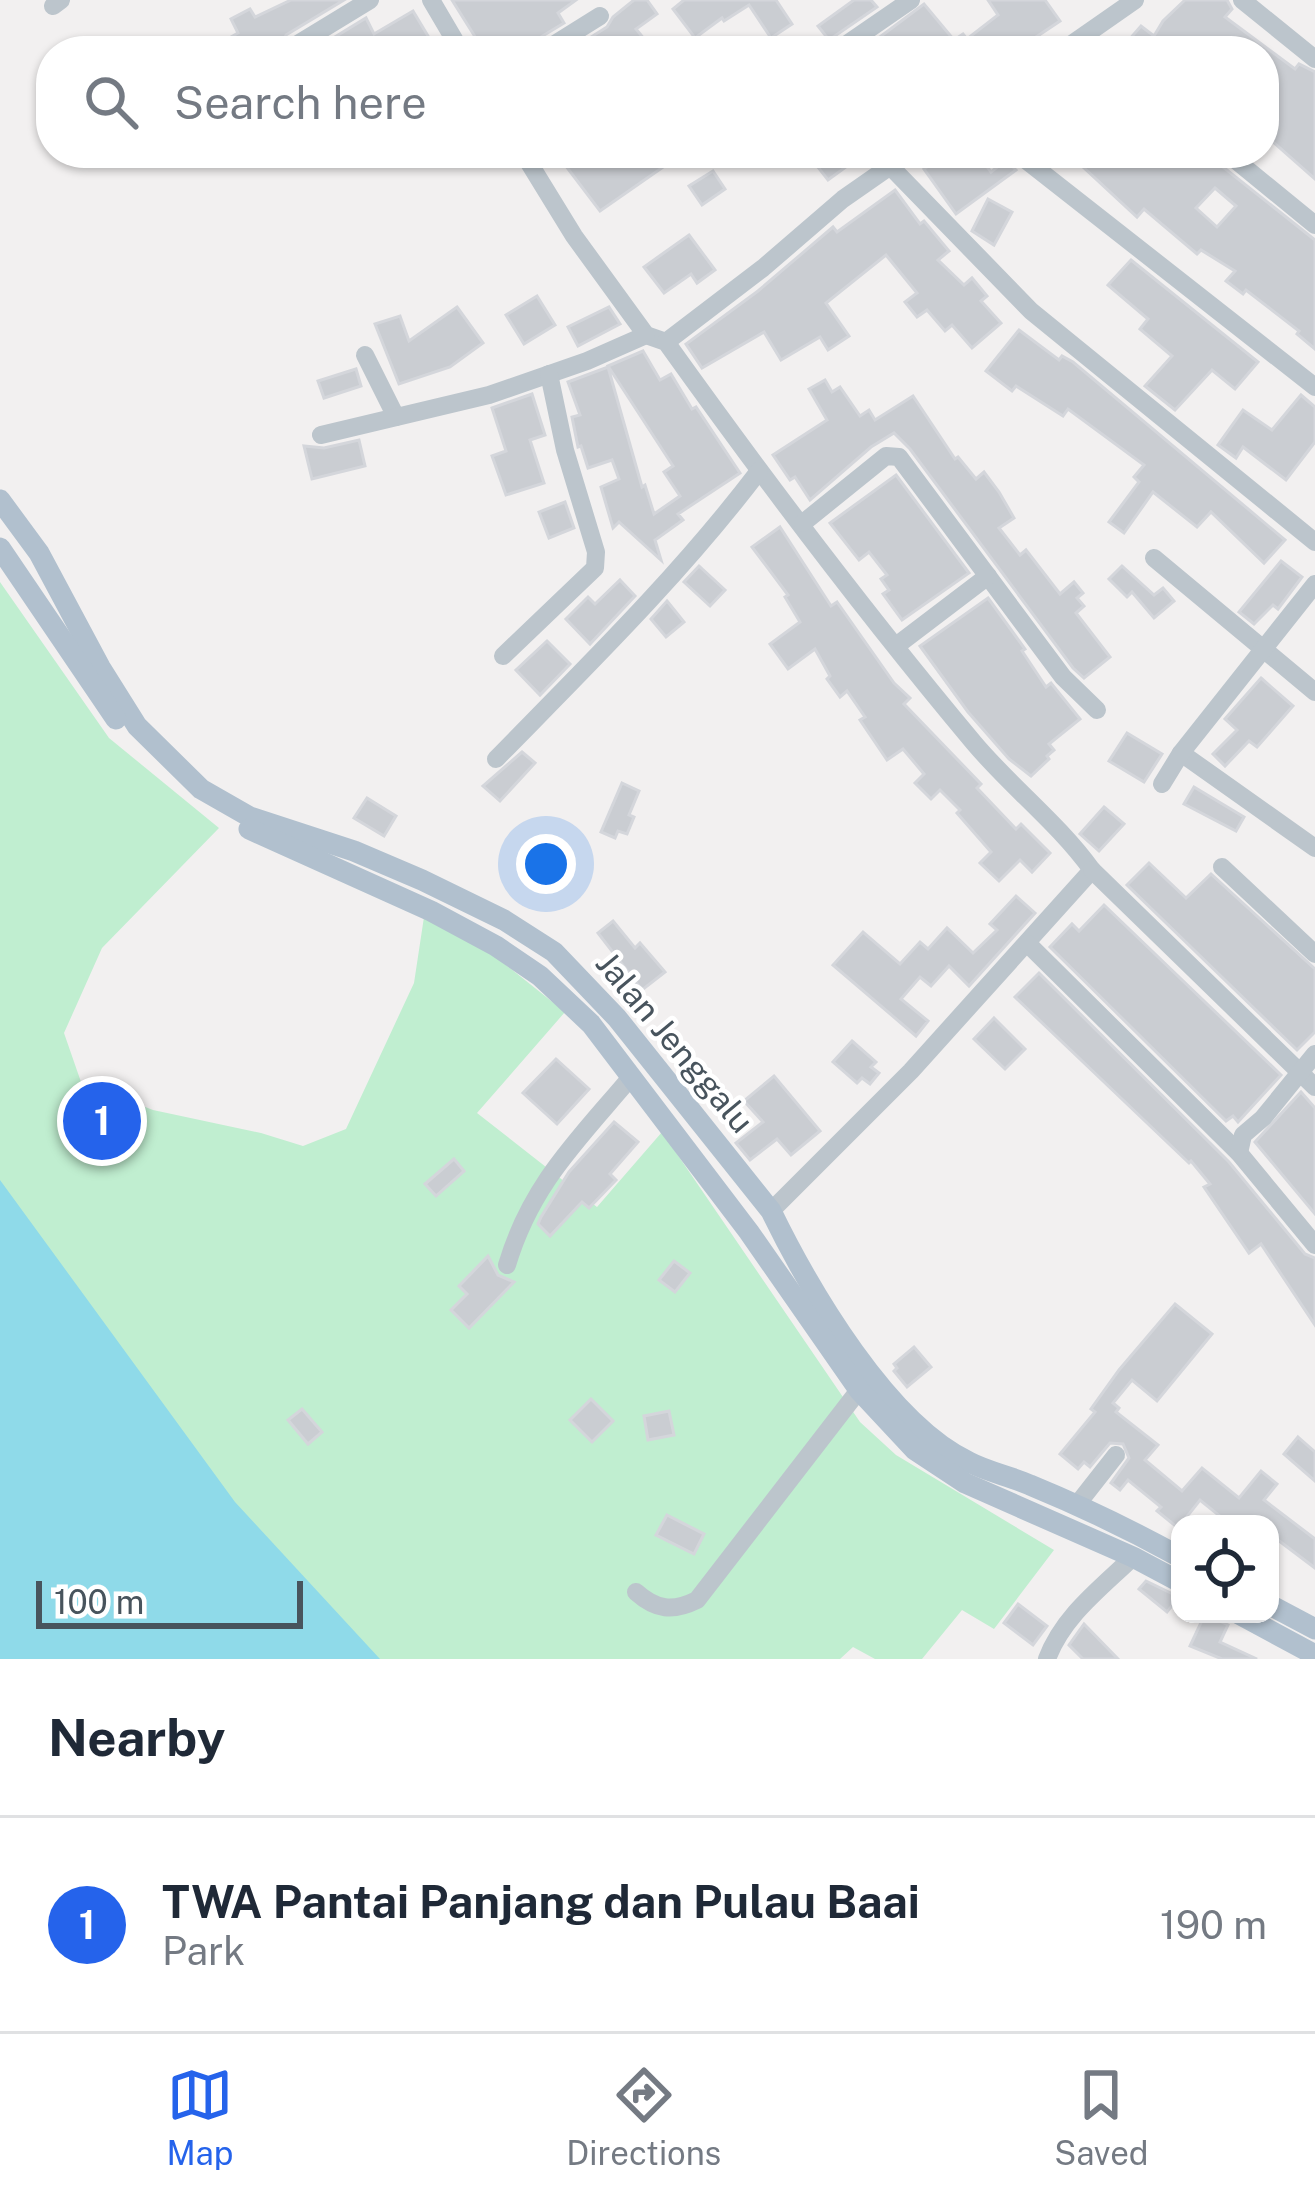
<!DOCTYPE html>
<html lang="en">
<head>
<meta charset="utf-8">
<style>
	body { margin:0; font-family:"Public Sans",sans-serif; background:#f2f2f3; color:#1f2937 }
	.controls { position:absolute; right:36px; bottom:36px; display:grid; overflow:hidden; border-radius:24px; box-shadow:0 3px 9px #0004 }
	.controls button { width:108px; height:108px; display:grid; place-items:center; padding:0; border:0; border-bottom:3px solid #e0e1e3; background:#fff; color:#1f2937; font:60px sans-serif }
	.scale { position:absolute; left:36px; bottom:30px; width:267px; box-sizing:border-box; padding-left:12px; border:6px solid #48545d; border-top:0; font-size:33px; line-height:42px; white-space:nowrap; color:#48545d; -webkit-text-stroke:9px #fff; paint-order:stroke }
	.you { position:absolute; left:546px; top:864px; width:42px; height:42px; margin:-30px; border:9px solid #fff; border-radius:50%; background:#1a73e8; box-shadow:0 0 0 18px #1a73e833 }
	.badge { display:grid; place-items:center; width:78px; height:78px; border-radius:50%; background:#2563eb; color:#fff; font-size:39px; font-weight:700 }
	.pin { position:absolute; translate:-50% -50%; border:6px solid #fff; box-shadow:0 3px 12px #0006 }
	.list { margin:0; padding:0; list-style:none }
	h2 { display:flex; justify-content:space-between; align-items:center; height:156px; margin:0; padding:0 48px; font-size:51px }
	h2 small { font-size:39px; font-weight:400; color:#747a83 }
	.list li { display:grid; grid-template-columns:78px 1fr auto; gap:36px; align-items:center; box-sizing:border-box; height:216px; padding:0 48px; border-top:3px solid #e0e1e3 }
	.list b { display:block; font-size:45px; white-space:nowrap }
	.list p { margin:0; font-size:39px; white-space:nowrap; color:#747a83 }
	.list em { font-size:39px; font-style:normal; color:#747a83 }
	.icon { flex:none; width:66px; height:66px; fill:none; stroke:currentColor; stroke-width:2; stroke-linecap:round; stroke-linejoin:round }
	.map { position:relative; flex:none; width:1315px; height:1659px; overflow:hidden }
	.search { position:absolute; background:#fff; box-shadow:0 3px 9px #0004; left:36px; right:36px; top:36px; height:132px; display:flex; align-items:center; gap:30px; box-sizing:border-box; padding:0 42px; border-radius:48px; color:#747a83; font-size:45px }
	.sheet { height:372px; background:#fff }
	nav { display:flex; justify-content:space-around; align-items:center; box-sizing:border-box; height:168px; border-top:3px solid #e0e1e3; background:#fff; font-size:33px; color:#747a83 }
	nav a { display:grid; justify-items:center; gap:6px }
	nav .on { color:#2563eb }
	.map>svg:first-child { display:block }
	.green { fill:#c0eed0 }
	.water { fill:#8fdae9 }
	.building { fill:#cacdd2; stroke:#d4d6db; stroke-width:3; fill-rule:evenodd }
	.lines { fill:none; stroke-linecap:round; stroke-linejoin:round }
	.minor { stroke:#bcc5cc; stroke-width:18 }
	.major { stroke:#b1c0ce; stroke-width:21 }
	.labels { text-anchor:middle; stroke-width:9; stroke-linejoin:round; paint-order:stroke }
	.street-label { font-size:33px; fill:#48545d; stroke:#fff }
</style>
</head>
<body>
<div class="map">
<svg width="1315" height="1659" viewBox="0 0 1315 1659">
	<rect width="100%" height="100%" fill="#f2f0f0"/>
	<polygon class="green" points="0,582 109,738 219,828 102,948 64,1033 81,1082 153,1110 261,1133 303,1146 346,1129 414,983 424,917 496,957 565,1012 477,1113 597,1207 662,1132 860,1422 896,1455 1054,1550 994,1629 962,1610 922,1659 875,1659 853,1647 840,1659 0,1659"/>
	<polygon class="water" points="0,1180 235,1502 380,1659 0,1659"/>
	<g class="building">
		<polygon points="291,0 344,0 286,35 280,51 240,51 231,37 238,33 231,19 250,9 255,17"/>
		<polygon points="452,0 576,0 558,13 564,23 536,40 531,51 484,51"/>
		<polygon points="634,0 647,0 657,14 636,29 649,45 641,51 569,51 607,27 613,17"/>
		<polygon points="684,0 776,0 792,24 771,38 749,5 724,21 722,18 695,38 673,9"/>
		<polygon points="854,0 871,0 877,7 829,40 818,26"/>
		<polygon points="988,0 1045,0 1060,21 1015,51 861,51 924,4 954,40 963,34 967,39 998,15"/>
		<polygon points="1185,0 1227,0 1232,9 1225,17 1295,69 1299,64 1315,72 1315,179 1264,134 1264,51 1137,51 1127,42 1141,26 1154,36 1163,21"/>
		<polygon points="413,11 434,46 426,51 312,51 366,18 374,34"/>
		<polygon points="556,153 655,153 666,165 600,211"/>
		<polygon points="807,153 865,153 828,180"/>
		<polygon points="947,153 977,153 991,172 1006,160 1016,170 956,214 924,169"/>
		<path d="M1068 153H1133L1144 161 1152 153H1214L1218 163 1315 240V349L1297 334 1299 331 1246 290 1243 294 1226 281 1235 271 1201 250 1197 254 1144 209 1137 217ZM1215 188 1236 206 1217 227 1196 208Z"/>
		<polygon points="713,171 725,189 702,205 689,186"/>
		<polygon points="895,190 920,224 924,221 949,251 938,260 964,285 972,278 987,296 981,301 1001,323 972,348 952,325 945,331 927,310 917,317 905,302 917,293 886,255 826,303 849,336 828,350 820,337 781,360 764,332 702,368 686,344 758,291 833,227 837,232"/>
		<polygon points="988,199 1012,212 994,245 972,231"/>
		<polygon points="689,235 715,270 697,283 691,274 664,293 644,267"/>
		<polygon points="1131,260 1258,362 1235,389 1212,370 1175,410 1145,386 1172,356 1140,329 1148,319 1108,285"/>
		<polygon points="537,296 555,325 524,344 506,315"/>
		<polygon points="457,307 483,343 450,367 399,384 375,324 400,316 409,341"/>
		<polygon points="609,307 620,324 578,346 568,327"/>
		<polygon points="1019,330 1059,360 1062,356 1073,362 1285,540 1264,563 1211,512 1197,527 1153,492 1124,533 1109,522 1139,482 1134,477 1144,465 1068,409 1063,416 1016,386 1012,391 986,371"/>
		<polygon points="643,351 660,380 671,374 692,409 696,407 740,473 678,514 683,520 655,540 661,560 619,522 613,528 601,487 619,479 612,460 588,468 581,446 578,447 572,417 580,415 568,382 608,367 642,487 645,485 654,514 680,496 664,472 673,466 608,366"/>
		<polygon points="356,369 361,386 324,398 318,381"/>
		<polygon points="825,380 832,392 840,387 860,416 869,410 875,420 913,396 955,459 958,457 976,479 984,472 999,492 1014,518 999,528 1020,555 1026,550 1060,594 1074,582 1083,593 1077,598 1084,606 1076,613 1110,657 1084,678 1073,668 910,449 894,433 871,447 810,500 795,477 790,480 773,455 827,420 809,389"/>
		<polygon points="532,394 545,435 530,440 544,483 506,495 492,456 506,451 492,408"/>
		<polygon points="1301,395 1315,407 1315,442 1286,480 1243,447 1236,458 1218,445 1243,410 1272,430"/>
		<polygon points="359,440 365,466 312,479 304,446 324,448"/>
		<polygon points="896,475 969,573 902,620 883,594 889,590 881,579 887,575 869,552 859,560 830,523"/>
		<polygon points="565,502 574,528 549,538 539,512"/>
		<polygon points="780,527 831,606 837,602 894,683 910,698 904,704 981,784 977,788 1016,829 1021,824 1050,853 1032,872 1020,860 999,881 980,863 991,852 957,813 960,810 940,790 931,799 915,783 924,774 903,749 887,760 860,720 865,717 847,691 840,697 827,679 830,676 815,649 788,669 770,644 800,622 785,597 788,595 752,547"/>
		<polygon points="1281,561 1302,577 1278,609 1273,605 1254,624 1239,612"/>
		<polygon points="699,566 725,590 710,606 684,582"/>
		<polygon points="1122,566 1154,595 1163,588 1174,601 1154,618 1132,592 1127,597 1109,579"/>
		<polygon points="620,580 635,596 590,644 566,619 588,597 595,604"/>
		<polygon points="988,598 1025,649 1022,651 1046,687 1051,683 1080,719 1049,744 1054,750 1047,756 1049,759 1031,776 1009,759 968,712 920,646"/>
		<polygon points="667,601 684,622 666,637 651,619"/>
		<polygon points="547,641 570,664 540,695 516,670"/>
		<polygon points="1261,678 1293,706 1257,747 1249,741 1225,766 1213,754 1237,730 1225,719"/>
		<polygon points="1127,733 1162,754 1144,782 1109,761"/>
		<polygon points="522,752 535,763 500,801 483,786"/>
		<polygon points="622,783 639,791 629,815 634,817 627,834 618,831 615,838 601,832"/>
		<polygon points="1194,787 1244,817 1236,831 1184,804"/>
		<polygon points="367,798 396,816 384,836 354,818"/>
		<polygon points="1104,807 1124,824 1099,851 1080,834"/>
		<polygon points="1149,863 1186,898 1211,874 1315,969 1315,1032 1297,1050 1127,885"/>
		<polygon points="1016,896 1035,913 969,986 949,966 931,986 920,977 901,999 928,1021 916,1036 833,965 863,932 900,964 920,942 928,949 947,928 973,953 997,930 990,924"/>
		<polygon points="1104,905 1281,1075 1238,1122 1233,1116 1226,1121 1050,947 1072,924 1079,931"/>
		<polygon points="613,921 635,948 640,943 665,972 642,990 598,933"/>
		<polygon points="1039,973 1229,1162 1305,1254 1315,1258 1315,1325 1261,1244 1249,1253 1204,1187 1210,1184 1191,1161 1189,1163 1015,997"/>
		<polygon points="994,1018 1025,1049 1005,1069 974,1039"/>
		<polygon points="852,1041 876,1062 871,1067 879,1073 870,1084 862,1078 857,1083 833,1062"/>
		<polygon points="556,1059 589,1089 557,1124 523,1093"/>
		<polygon points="774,1076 820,1131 791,1155 777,1139 750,1160 736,1143 763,1122 744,1101"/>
		<polygon points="1301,1092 1315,1108 1315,1214 1255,1142"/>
		<polygon points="614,1122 638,1142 610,1174 616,1180 589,1208 582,1202 550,1236 538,1224 541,1217 569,1172"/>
		<polygon points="454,1159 464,1171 436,1196 425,1184"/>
		<polygon points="488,1256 498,1275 514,1282 469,1328 451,1310 467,1294 459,1286"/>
		<polygon points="674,1261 690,1273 675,1292 659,1280"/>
		<polygon points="1175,1304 1212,1334 1157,1401 1132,1380 1113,1403 1119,1408 1116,1412 1158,1445 1145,1460 1182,1491 1202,1468 1239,1498 1261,1471 1277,1484 1264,1500 1315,1539 1315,1568 1270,1534 1270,1524 1216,1524 1221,1517 1200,1500 1178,1528 1157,1511 1161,1507 1128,1480 1120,1490 1111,1483 1129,1458 1123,1444 1110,1443 1090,1467 1084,1462 1078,1469 1060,1454 1095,1412 1091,1409 1119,1370"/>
		<polygon points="914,1347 931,1367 907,1387 894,1371 897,1368 894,1364"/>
		<polygon points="591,1399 613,1421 592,1442 570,1420"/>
		<polygon points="302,1409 322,1432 308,1444 288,1420"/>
		<polygon points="669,1411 674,1435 648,1440 644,1416"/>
		<polygon points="1298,1437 1315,1452 1315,1481 1284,1454"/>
		<polygon points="667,1515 704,1534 694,1554 656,1535"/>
		<polygon points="1146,1581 1179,1597 1167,1612 1139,1589"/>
		<polygon points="1018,1604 1047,1626 1033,1645 1004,1623"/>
		<polygon points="1205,1614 1228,1625 1220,1642 1257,1659 1222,1659 1190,1646"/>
		<polygon points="1084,1624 1118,1659 1083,1659 1069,1645"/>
	</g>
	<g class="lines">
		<g class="minor">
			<polyline points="431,0 461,51"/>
			<polyline points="1242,0 1315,59"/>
			<polyline points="53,6 61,0"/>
			<polyline points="296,51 293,47 370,0"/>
			<polyline points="544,51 600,16"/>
			<polyline points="837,51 911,0"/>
			<polyline points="1062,51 1135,0"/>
			<path d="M523 153 574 236 646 335 666 342C764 479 866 614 974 743 1011 787 1058 823 1092 870L911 1071 771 1211"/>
			<polyline points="1017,153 1315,387"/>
			<polyline points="1227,153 1315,225"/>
			<polyline points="889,165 1031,311 1315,542"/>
			<polyline points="666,342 763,268 843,199 909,153"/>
			<polyline points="365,355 396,417"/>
			<polyline points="321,435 489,395 587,361 646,335"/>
			<polyline points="803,523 886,456 899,457 1063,677 1097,710"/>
			<polyline points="1154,558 1315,692"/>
			<polyline points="896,646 988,576"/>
			<polyline points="503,656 595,568 596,552 565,450 549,374"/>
			<polyline points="1181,753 1315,848"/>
			<path d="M496 759C587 666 680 575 759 471"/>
			<polyline points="1162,784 1181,753 1315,584"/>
			<polyline points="1222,867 1315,954"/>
			<polyline points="1092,870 1315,1087"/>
			<polyline points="1028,944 1239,1153 1315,1245"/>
			<polyline points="1239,1153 1243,1135 1263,1118 1315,1054"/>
			<path d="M507 1265C531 1184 578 1140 631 1077"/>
			<polyline points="1076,1506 1116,1455"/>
			<path d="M636 1592C656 1610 673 1612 697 1600L859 1390"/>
			<path d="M1047 1659C1063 1616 1101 1588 1133 1557"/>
		</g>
		<g class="major">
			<path d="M0 500 39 553 100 667 137 726 201 789 250 817 354 851 422 880 504 920 554 952 617 1018 771 1211C810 1291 887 1423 969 1462 988 1472 1010 1476 1030 1485 1081 1506 1131 1530 1180 1557"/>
			<polyline points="0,548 116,719"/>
			<polyline points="249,829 431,911 496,946 540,976 591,1024 749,1232 859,1390 915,1450 965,1483 1133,1557 1180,1582"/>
			<polyline points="1270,1605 1315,1629"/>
			<polyline points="1239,1614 1315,1655"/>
		</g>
	</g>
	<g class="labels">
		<g class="street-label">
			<text transform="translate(675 1042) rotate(50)" y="12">Jalan Jenggalu</text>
		</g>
	</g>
</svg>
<div class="controls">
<button><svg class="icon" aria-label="locate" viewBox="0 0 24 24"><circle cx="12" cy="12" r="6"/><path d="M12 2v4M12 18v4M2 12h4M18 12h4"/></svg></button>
</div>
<div class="scale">100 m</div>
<div class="you"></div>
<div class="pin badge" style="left:102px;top:1121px">1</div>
<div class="search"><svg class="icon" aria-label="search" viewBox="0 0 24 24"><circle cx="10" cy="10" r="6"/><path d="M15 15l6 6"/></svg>Search here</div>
</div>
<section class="sheet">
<h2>Nearby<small></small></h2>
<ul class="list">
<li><span class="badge">1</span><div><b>TWA Pantai Panjang dan Pulau Baai</b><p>Park</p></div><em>190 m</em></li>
</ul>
</section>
<nav>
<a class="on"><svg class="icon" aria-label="map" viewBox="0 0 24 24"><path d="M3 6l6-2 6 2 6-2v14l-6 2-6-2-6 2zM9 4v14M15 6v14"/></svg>Map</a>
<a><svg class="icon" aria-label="directions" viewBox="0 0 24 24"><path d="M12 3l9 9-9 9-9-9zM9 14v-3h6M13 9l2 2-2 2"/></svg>Directions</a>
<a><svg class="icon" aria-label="saved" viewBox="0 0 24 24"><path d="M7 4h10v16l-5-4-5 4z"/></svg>Saved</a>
</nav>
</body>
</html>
